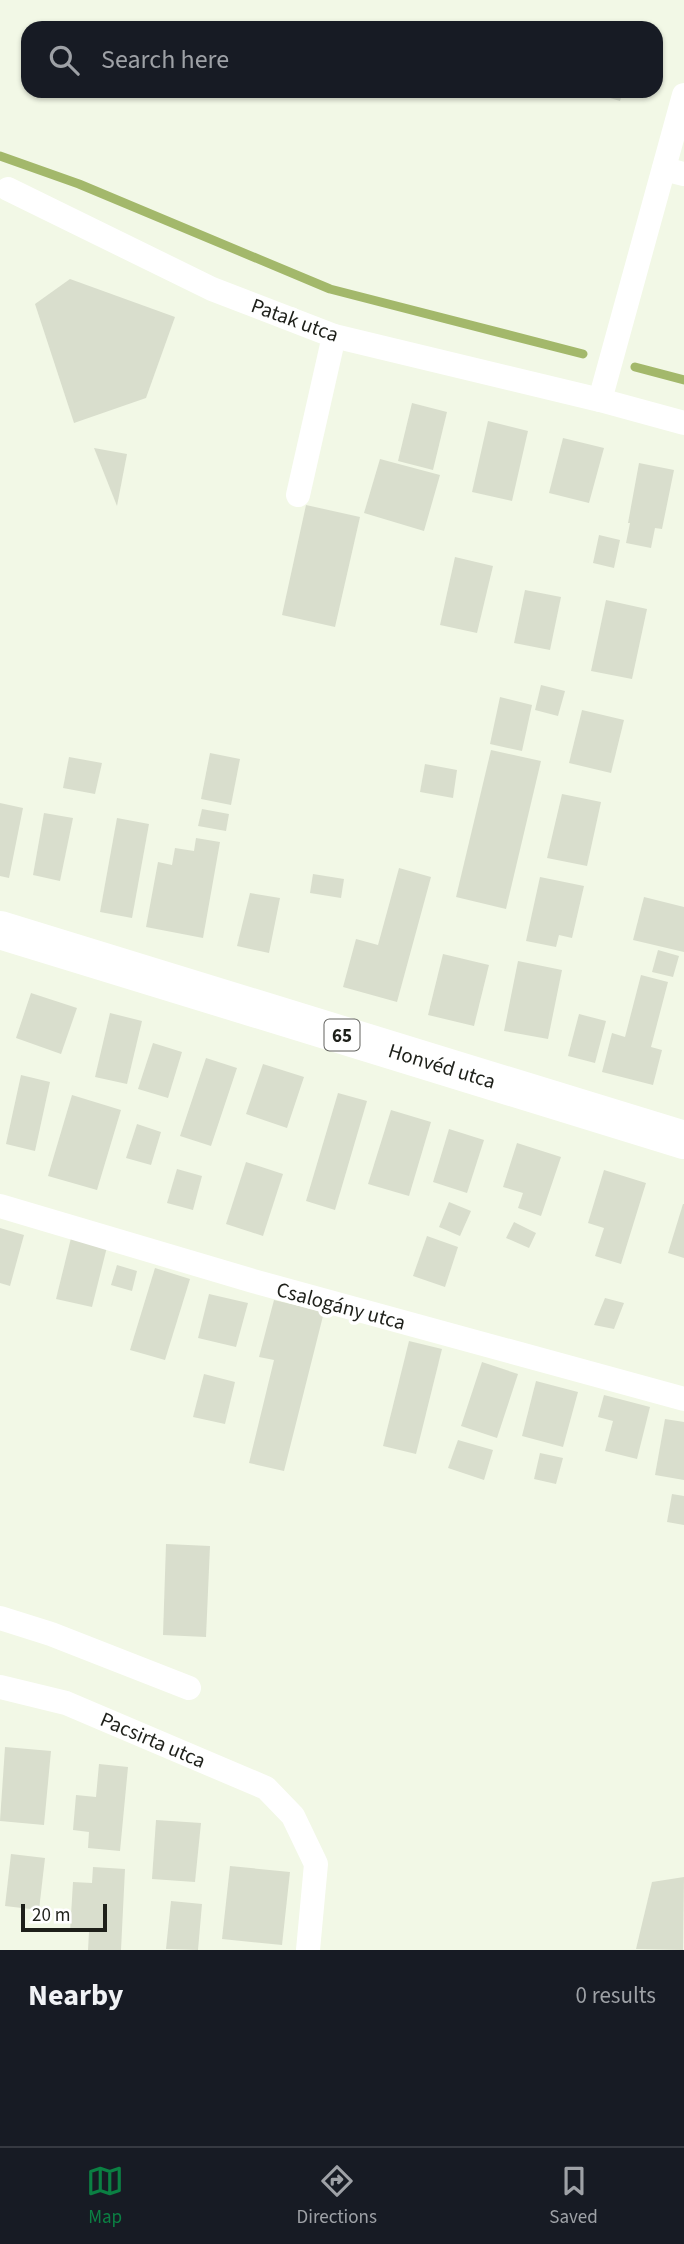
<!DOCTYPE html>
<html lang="en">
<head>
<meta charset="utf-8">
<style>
	body { margin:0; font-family:"Source Sans 3",sans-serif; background:#242831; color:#f1f3f6 }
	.scale { position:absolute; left:21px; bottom:18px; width:86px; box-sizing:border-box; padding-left:7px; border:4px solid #1e201a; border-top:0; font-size:19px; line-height:24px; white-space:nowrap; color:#1e201a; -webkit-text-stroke:5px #fff; paint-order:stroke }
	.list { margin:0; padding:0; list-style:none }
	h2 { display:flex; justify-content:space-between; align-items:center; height:91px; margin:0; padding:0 28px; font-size:30px }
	h2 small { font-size:23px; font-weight:400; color:#9ea1a6 }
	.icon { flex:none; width:38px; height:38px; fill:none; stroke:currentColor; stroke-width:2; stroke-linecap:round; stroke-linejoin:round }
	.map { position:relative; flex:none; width:684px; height:1950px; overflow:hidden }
	.search { position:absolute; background:#171b24; box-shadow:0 2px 5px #0004; left:21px; right:21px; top:21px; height:77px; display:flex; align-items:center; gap:18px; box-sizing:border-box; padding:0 24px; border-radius:21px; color:#9ea1a6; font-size:26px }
	.sheet { height:196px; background:#171b24 }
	nav { display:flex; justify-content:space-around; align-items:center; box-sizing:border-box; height:98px; border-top:2px solid #363941; background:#171b24; font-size:19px; color:#9ea1a6 }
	nav a { display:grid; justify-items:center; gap:4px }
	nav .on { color:#0b8043 }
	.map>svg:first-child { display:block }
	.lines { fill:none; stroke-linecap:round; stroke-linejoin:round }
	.stream { stroke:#a3b86b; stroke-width:9 }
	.building { fill:#d9decd }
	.minor { stroke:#fff; stroke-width:24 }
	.primary { stroke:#fff; stroke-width:38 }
	.labels { text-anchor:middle; stroke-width:7; stroke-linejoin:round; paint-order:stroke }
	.shield { fill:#fff; stroke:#62635f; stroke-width:2 }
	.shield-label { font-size:19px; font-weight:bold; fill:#1e201a }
	.street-label { font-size:21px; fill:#1e201a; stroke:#fff }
</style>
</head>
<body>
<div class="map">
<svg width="684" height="1950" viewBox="0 0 684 1950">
	<rect width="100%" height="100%" fill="#f2f8e6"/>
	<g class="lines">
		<g class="stream">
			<polyline points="0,156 79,184 330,289 583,354"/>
			<polyline points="635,367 684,380"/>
		</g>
	</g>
	<g class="building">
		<polygon points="587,91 623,91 620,101"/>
		<polygon points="70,279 175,317 146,398 74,423 35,304"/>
		<polygon points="412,403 447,412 433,470 398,461"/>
		<polygon points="488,421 528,431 512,501 472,492"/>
		<polygon points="563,438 604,448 589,503 549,493"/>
		<polygon points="94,448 127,454 117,506"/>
		<polygon points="380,459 440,475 424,531 364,513"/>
		<polygon points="639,463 674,470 662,529 655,528 651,548 626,543 630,523 628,523"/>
		<polygon points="306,505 360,517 335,627 282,615"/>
		<polygon points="599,535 620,540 614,568 593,563"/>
		<polygon points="455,557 493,566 477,633 440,625"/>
		<polygon points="525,590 561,597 550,650 514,643"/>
		<polygon points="606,600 647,609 632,679 591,671"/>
		<polygon points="541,685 565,691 558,716 535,710"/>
		<polygon points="500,697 532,705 522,751 490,744"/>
		<polygon points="582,710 624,720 611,773 569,763"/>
		<polygon points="491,750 541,761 506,909 456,897"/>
		<polygon points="210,753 240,759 231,805 201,799"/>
		<polygon points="69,757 102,763 95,794 63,788"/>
		<polygon points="425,764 457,770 453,798 420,792"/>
		<polygon points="562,794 601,802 587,866 547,858"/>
		<polygon points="0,803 23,808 9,878 0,876"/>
		<polygon points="202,809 229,814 226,831 198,826"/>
		<polygon points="44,813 73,818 60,881 33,875"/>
		<polygon points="117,818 149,824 132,918 100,912"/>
		<polygon points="196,838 220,842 203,938 146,927 158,862 172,865 175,848 194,851"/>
		<polygon points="399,868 431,877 397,1002 343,987 356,939 378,945"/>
		<polygon points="313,874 344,879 341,898 310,893"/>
		<polygon points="540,877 584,886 572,938 559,935 556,947 526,941"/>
		<polygon points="250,893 280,898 269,953 237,946"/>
		<polygon points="644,897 684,907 684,952 633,940"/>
		<polygon points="658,950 679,956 673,977 652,972"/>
		<polygon points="443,954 489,965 474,1026 428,1015"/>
		<polygon points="518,961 562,970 548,1039 504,1031"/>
		<polygon points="641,975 668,982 651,1047 662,1050 653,1085 602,1072 612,1033 625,1037"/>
		<polygon points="31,993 77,1008 61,1054 16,1038"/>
		<polygon points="110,1013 142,1021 127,1084 95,1077"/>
		<polygon points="579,1014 606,1021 595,1063 568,1056"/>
		<polygon points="153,1043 182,1052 168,1098 138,1089"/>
		<polygon points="206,1058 237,1068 211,1146 180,1136"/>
		<polygon points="263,1064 304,1077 287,1128 246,1114"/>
		<polygon points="21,1075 50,1082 35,1151 6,1144"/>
		<polygon points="338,1093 367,1101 335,1210 306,1201"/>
		<polygon points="72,1095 121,1110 97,1190 48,1176"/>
		<polygon points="391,1110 431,1122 409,1196 368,1184"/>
		<polygon points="137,1124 161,1132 151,1165 126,1158"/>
		<polygon points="449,1129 484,1140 467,1193 433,1182"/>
		<polygon points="517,1143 561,1157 541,1216 518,1208 523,1193 503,1187"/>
		<polygon points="246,1162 283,1174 263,1236 226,1224"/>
		<polygon points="177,1169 202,1176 193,1210 167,1203"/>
		<polygon points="604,1170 646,1183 621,1264 595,1256 604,1228 588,1223"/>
		<polygon points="449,1202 471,1211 460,1236 439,1227"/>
		<polygon points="683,1204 684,1204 684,1258 668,1253"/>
		<polygon points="514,1222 536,1233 529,1248 506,1238"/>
		<polygon points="0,1228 24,1235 10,1286 0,1283"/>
		<polygon points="427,1236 458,1247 445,1287 413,1276"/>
		<polygon points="71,1238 107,1247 92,1307 56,1299"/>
		<polygon points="117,1265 137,1271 132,1291 111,1285"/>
		<polygon points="155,1268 190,1279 165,1360 130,1350"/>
		<polygon points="209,1294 248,1303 236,1347 198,1338"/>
		<polygon points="605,1298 624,1303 614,1329 594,1325"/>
		<polygon points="274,1300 324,1312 284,1471 249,1463 274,1360 259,1357"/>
		<polygon points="409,1341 442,1349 416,1454 383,1446"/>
		<polygon points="482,1362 518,1374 497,1438 461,1426"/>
		<polygon points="204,1374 235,1382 225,1424 193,1417"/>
		<polygon points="536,1381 578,1392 563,1447 522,1436"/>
		<polygon points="604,1395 650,1407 637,1459 605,1451 613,1421 598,1417"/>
		<polygon points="665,1419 684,1422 684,1480 655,1475"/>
		<polygon points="458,1440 493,1450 484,1480 448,1468"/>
		<polygon points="540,1453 563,1458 556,1484 534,1479"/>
		<polygon points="672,1494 684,1496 684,1525 667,1522"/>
		<polygon points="166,1544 210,1546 206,1637 163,1635"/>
		<polygon points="5,1747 51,1751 44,1825 0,1821"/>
		<polygon points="99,1764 128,1767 120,1851 88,1848 89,1832 73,1830 76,1795 96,1797"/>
		<polygon points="156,1820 201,1823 195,1882 152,1879"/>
		<polygon points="11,1854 45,1858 39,1910 5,1906"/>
		<polygon points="230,1866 290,1872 282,1945 222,1939"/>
		<polygon points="93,1867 125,1869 121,1950 88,1950 89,1932 70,1932 73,1882 92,1883"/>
		<polygon points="684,1877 683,1950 636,1949 652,1882"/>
		<polygon points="171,1901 202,1904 198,1950 166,1949"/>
	</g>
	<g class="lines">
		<g class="minor">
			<polyline points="664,169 684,174"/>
			<polyline points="8,189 212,289 334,336 600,400 684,423"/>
			<polyline points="600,400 684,95"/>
			<polyline points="298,495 334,336"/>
			<polyline points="0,1206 253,1281 684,1399"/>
			<polyline points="0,1618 51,1634 189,1688"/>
			<polyline points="0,1687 66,1703 266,1788 293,1816 316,1864 308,1950"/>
		</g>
		<polyline class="primary" points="0,930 684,1140"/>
	</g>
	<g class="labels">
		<rect class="shield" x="324.5" y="1019.5" width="35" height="31" rx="5"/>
		<g class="shield-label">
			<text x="342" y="1042">65</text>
		</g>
		<g class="street-label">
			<text transform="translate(295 320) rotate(20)" y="7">Patak utca</text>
			<text transform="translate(442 1066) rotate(17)" y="7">Honvéd utca</text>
			<text transform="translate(341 1306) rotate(15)" y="7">Csalogány utca</text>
			<text transform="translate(153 1740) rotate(23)" y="7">Pacsirta utca</text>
		</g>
	</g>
</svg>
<div class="scale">20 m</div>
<div class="search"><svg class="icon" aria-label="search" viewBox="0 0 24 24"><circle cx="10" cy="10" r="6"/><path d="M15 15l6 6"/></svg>Search here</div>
</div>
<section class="sheet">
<h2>Nearby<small>0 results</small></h2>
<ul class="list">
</ul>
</section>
<nav>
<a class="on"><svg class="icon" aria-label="map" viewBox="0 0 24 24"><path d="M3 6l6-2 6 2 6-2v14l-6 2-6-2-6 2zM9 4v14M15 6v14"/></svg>Map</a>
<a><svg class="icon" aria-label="directions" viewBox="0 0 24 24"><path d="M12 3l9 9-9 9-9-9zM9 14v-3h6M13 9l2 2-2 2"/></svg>Directions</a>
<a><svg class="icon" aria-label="saved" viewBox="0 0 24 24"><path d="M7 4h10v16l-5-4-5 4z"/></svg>Saved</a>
</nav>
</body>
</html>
